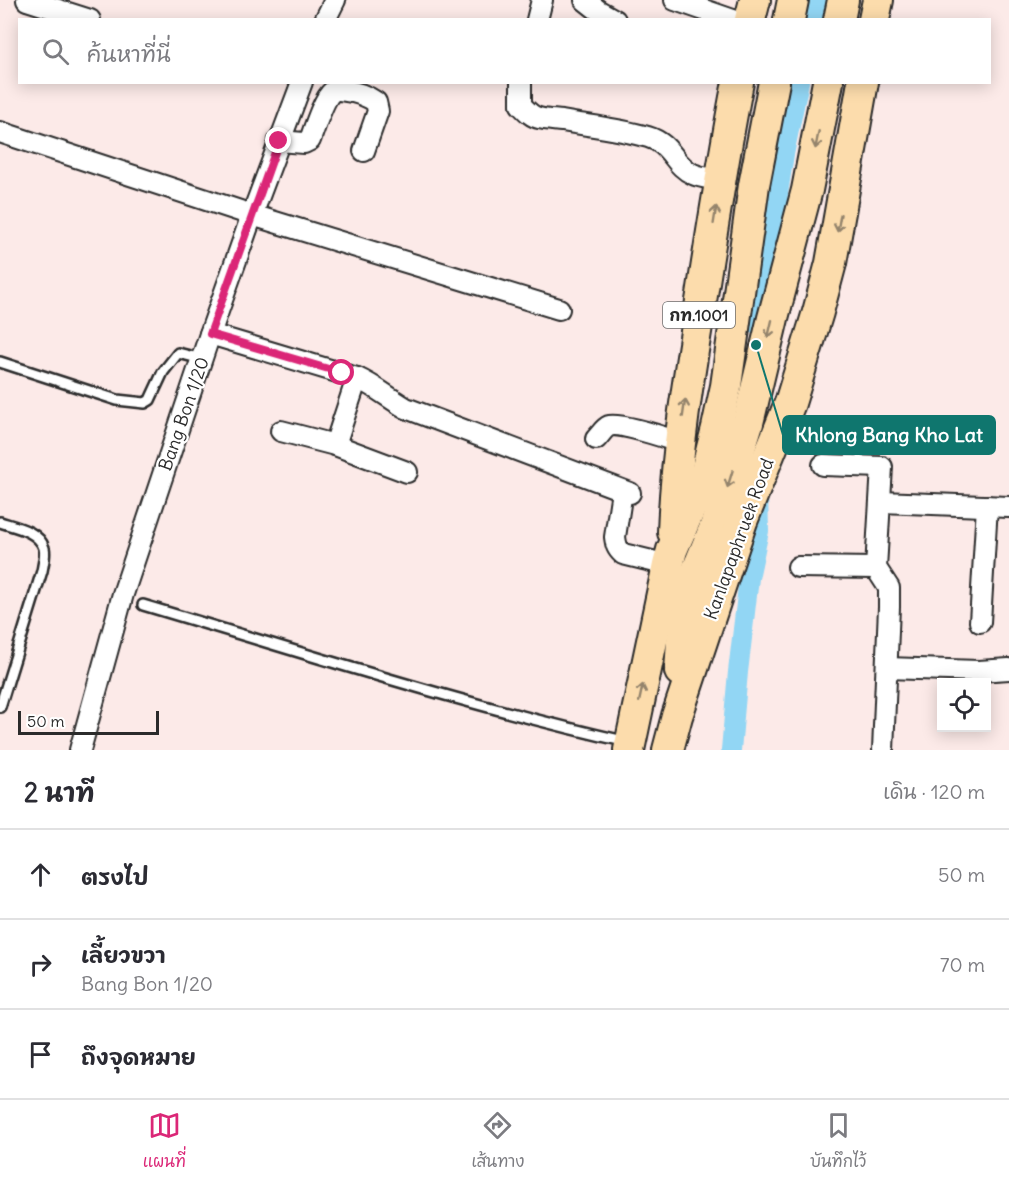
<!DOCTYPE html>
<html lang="th">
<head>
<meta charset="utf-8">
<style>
	body { margin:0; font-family:Delius,"Playpen Sans Thai",sans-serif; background:#f2f2f3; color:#2b2b33 }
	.controls { position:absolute; right:18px; bottom:18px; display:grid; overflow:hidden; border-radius:0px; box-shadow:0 3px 15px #0003 }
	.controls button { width:54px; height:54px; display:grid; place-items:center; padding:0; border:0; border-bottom:2px solid #e1e1e2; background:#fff; color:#2b2b33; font:30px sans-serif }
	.scale { position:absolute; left:18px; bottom:15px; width:141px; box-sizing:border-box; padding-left:6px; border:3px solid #2b2b2b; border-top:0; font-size:16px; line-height:21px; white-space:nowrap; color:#2b2b2b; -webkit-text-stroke:4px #fff; paint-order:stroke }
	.stop { position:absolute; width:18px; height:18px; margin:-14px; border:4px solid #db2777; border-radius:50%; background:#fff }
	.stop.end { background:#db2777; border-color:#fff; box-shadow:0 2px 6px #0008 }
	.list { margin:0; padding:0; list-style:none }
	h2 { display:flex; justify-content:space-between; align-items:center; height:78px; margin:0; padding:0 24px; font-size:26px }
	h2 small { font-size:20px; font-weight:400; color:#7c7c81 }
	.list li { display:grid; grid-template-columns:39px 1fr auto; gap:18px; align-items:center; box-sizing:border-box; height:90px; padding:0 24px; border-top:2px solid #e1e1e2 }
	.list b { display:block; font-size:22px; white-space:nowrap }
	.list p { margin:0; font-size:20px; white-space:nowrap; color:#7c7c81 }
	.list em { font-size:20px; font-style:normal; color:#7c7c81 }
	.icon { flex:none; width:33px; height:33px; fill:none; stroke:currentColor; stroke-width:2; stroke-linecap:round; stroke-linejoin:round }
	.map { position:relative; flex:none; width:1009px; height:750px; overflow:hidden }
	.search { position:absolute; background:#fff; box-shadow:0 3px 15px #0003; left:18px; right:18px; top:18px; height:66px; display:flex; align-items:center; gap:15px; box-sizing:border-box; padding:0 21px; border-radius:0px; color:#7c7c81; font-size:22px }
	.sheet { height:348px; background:#fff }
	nav { display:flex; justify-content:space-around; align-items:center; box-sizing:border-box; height:84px; border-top:2px solid #e1e1e2; background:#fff; font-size:16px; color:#7c7c81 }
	nav a { display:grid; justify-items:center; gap:3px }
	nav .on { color:#db2777 }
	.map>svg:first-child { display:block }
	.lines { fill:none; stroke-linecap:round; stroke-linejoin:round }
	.canal { stroke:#92d6f4; stroke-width:20 }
	.service-casing { stroke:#2b2b2b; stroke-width:14 }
	.minor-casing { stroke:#2b2b2b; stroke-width:24 }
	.primary-casing { stroke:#2b2b2b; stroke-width:34 }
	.service { stroke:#fff; stroke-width:9 }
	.minor { stroke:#fff; stroke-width:20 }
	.primary { stroke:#fcdcac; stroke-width:30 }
	.oneway { stroke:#94846c }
	.route { stroke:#db2777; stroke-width:8 }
	.labels { text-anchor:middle; stroke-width:4.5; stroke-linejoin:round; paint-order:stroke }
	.shield { fill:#fff; stroke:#6b6b6b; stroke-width:1.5 }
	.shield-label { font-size:16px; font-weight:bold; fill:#2b2b2b }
	.street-label { font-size:18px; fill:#2b2b2b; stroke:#fff }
	.leader { fill:none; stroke:#0f766e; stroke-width:2 }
	.callout-dot { fill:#0f766e; stroke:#fff; stroke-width:2 }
	.callout { fill:#0f766e; stroke:#0f766e; stroke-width:2 }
	.callout-label { font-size:20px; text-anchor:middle; font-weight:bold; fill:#fff }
</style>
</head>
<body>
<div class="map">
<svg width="1009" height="750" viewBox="0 0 1009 750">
	<rect width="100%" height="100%" fill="#fceae8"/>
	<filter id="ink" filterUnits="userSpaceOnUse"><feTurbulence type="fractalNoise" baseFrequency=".0167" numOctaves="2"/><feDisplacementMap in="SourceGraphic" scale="12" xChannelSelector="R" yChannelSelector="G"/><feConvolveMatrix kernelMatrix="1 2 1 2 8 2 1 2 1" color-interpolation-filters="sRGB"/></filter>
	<g filter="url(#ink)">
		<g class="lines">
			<g class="canal">
				<polyline points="813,20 817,0"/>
				<polyline points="758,326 784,154 799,82"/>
				<polyline points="731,750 738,672 749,578 759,531 758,494"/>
			</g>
			<g class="service-casing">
				<g id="service">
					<polyline points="0,362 117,400 145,403 150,400 163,372 178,353 202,359"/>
					<path d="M0 522C15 527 39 531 44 548 46 554 43 565 42 571L0 707"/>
					<path d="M143 605C304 653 464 705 628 742"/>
				</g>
			</g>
			<g class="minor-casing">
				<g id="minor">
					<polyline points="27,0 90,20"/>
					<polyline points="585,0 599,11 615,20"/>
					<polyline points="675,0 733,20"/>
					<polyline points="325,20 335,0"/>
					<polyline points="537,20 542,0"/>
					<path d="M521 82V105C526 110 532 117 539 118 546 120 554 120 562 121 591 126 620 129 648 137 672 144 674 166 693 174 701 178 712 178 720 180"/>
					<polyline points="0,132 252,215 559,309"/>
					<path d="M279 141 304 143 310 140C314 129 324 98 332 92 336 89 341 90 346 91 357 92 367 96 376 102L378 111 364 151"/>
					<path d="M210 334 357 378C375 386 389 398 406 408L630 493"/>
					<polyline points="357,378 335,445 407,472"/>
					<polyline points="281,431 335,445"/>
					<path d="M596 439C600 435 604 428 609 426 619 422 667 438 679 442"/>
					<polyline points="823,465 882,467 876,568 889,588 889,607 883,750"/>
					<path d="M622 491 615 537C616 545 617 549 623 554L668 565"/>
					<polyline points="881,502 1009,507"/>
					<polyline points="798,567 876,568"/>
					<polyline points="980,622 987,506"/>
					<polyline points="887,668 979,671 1009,669"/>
					<polyline points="80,750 123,594 210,334 252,215 302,82"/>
				</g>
			</g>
			<g class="primary-casing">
				<g id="primary">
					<polyline points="750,20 755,0"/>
					<polyline points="789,20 793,0"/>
					<polyline points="839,20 843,0"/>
					<polyline points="874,20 878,0"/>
					<path d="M673 532C676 452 689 374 702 295 713 224 724 153 738 82"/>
					<polyline points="680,671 682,641 693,580 715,527 748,423 773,318 807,190 828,82"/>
					<polyline points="629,750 668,565 672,550 706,472 717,428 726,386 754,185 774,82"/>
					<polyline points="668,750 677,716 742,521 790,403 818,312 831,263 863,82"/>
				</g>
			</g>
			<use href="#service" class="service"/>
			<use href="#minor" class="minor"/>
			<use href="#primary" class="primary"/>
		</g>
		<defs><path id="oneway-shaft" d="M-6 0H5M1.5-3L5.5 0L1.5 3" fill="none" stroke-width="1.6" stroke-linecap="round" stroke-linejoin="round" transform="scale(1.5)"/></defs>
		<g class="oneway">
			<use href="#oneway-shaft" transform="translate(817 140) rotate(101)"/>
			<use href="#oneway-shaft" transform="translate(715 215) rotate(-81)"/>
			<use href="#oneway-shaft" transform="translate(839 223) rotate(100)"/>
			<use href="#oneway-shaft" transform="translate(770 329) rotate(103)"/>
			<use href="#oneway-shaft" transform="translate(684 408) rotate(-82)"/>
			<use href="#oneway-shaft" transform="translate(730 479) rotate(107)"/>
			<use href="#oneway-shaft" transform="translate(641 693) rotate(-78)"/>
		</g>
	</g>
	<g class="lines" filter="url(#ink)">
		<polyline class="route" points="279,141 210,334 342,373"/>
	</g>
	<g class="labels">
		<rect class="shield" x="663" y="302" width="72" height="26" rx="4.5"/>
		<g class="shield-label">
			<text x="699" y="321">กท.1001</text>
		</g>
		<g class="street-label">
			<text transform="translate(184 414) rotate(-71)" y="6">Bang Bon 1/20</text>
			<text transform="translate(739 539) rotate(-70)" y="6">Kanlapaphruek Road</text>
		</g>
	</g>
	<path class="leader" d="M756 345L783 435"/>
	<circle class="callout-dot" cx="756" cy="345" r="6"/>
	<rect class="callout" x="783" y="416" width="212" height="38" rx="6"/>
	<g class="callout-label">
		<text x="889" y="442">Khlong Bang Kho Lat</text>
	</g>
</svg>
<div class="controls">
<button><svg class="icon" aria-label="locate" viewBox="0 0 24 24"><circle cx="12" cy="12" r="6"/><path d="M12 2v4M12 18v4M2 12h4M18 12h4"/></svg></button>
</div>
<div class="scale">50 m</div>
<div class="stop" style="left:342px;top:373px"></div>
<div class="stop end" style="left:279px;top:141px"></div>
<div class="search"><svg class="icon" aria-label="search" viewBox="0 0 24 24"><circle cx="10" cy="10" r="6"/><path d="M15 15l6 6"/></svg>ค้นหาที่นี่</div>
</div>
<section class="sheet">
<h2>2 นาที<small>เดิน · 120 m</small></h2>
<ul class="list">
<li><svg class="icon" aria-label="ahead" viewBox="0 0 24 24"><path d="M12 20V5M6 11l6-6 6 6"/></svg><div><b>ตรงไป</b></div><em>50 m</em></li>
<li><svg class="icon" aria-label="right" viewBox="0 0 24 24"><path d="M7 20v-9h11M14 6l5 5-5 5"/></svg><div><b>เลี้ยวขวา</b><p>Bang Bon 1/20</p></div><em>70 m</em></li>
<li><svg class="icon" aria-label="arrive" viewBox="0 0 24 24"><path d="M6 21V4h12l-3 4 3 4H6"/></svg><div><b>ถึงจุดหมาย</b></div></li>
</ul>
</section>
<nav>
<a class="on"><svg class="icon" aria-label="map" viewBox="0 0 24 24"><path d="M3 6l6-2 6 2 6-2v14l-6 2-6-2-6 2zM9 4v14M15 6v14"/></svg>แผนที่</a>
<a><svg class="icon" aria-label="directions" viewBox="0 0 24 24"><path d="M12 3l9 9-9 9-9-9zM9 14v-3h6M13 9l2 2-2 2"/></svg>เส้นทาง</a>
<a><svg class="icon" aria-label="saved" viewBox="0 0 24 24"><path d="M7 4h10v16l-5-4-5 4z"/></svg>บันทึกไว้</a>
</nav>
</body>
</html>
